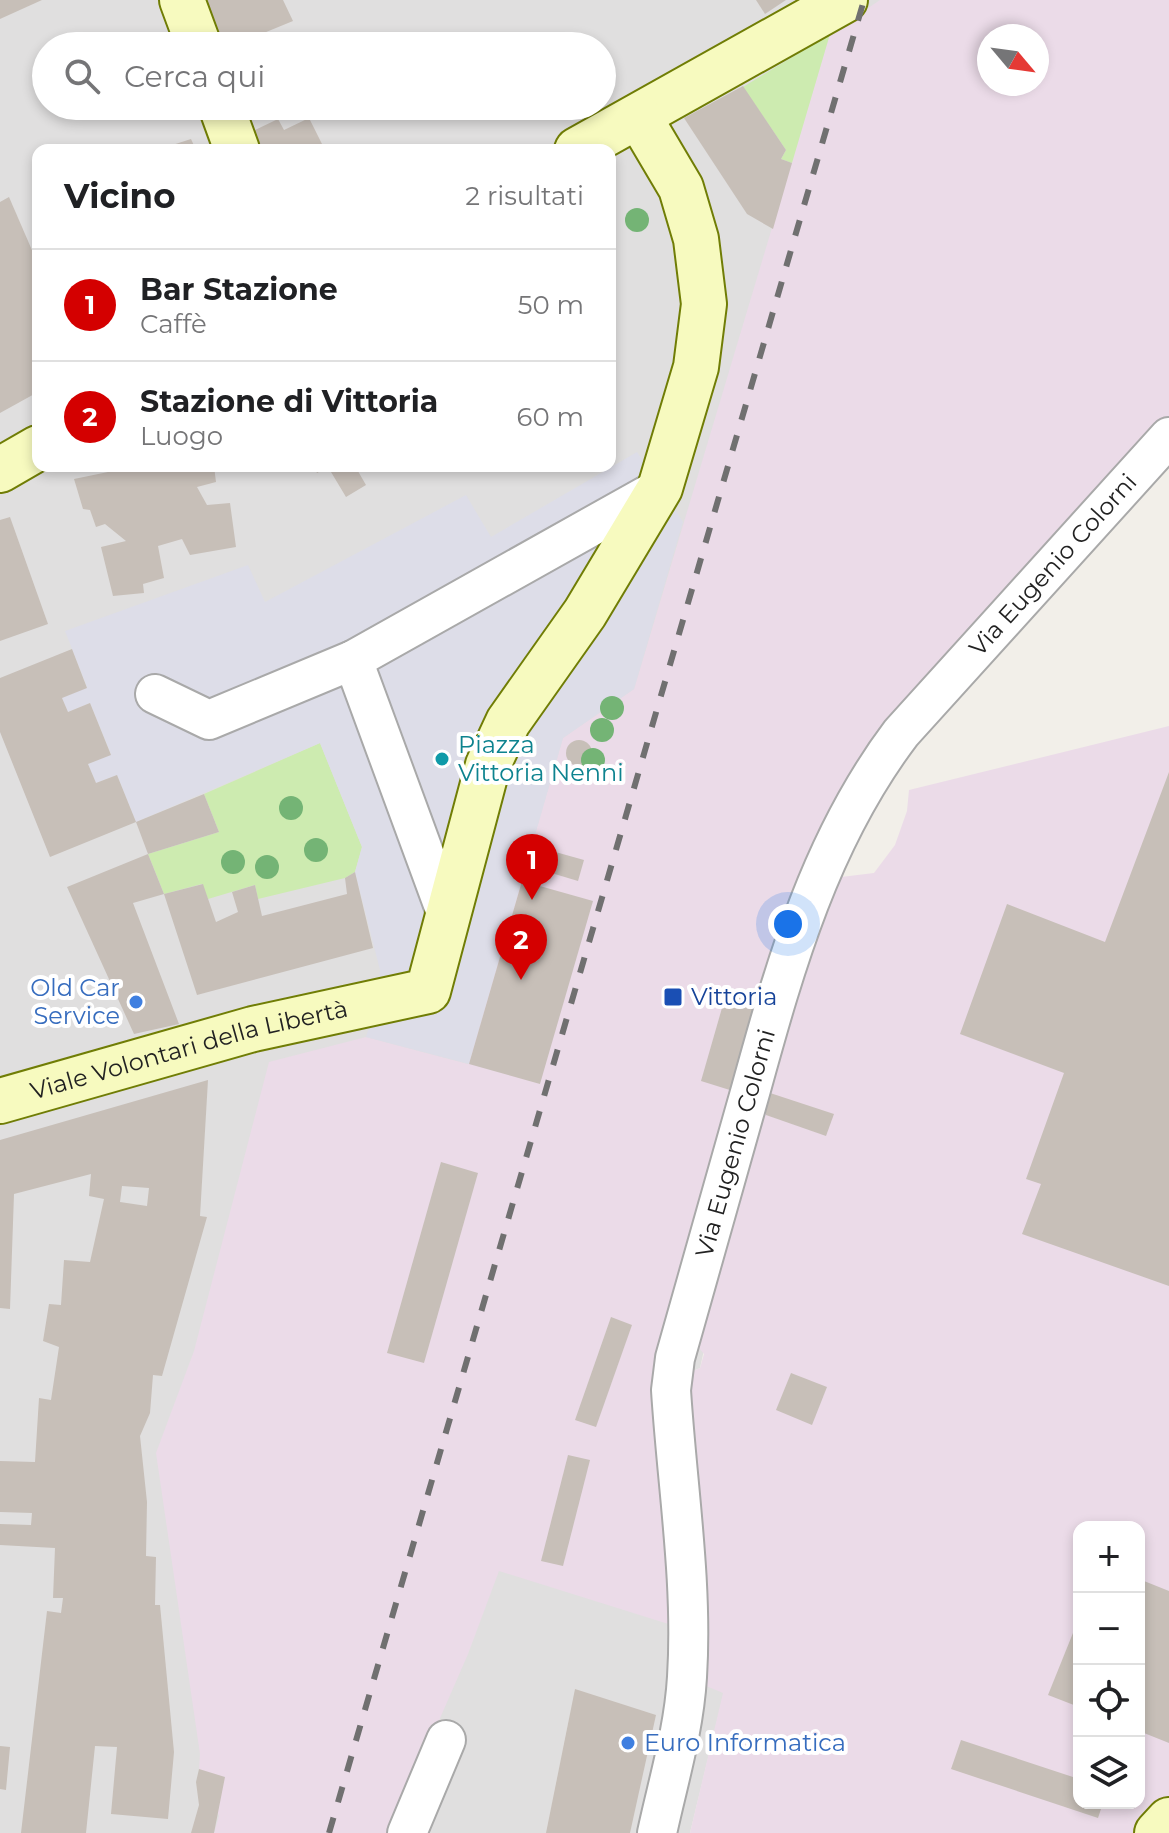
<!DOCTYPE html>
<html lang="it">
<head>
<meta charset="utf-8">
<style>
	body { margin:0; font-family:Montserrat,sans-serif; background:#f2f2f2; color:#202124 }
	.controls { position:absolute; right:24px; bottom:24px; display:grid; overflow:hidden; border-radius:16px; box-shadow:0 4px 12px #0003 }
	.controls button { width:72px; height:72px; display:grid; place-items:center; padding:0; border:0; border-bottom:2px solid #e0e0e0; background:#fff; color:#202124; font:40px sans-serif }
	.compass { position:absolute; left:977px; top:24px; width:72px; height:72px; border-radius:50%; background:#fff; box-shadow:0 4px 12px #0003; rotate:119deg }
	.you { position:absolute; left:788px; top:924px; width:28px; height:28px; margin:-20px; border:6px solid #fff; border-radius:50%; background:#1a73e8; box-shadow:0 0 0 12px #1a73e833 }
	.badge { display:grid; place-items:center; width:52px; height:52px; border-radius:50%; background:#d40000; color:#fff; font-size:26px; font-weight:700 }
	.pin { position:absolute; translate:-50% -66px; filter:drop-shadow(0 2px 4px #0008) }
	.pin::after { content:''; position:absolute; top:42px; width:28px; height:24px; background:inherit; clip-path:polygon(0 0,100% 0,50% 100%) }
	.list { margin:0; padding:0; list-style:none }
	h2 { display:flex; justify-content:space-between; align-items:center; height:104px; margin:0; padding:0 32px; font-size:34px }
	h2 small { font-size:26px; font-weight:400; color:#757577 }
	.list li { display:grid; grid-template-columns:52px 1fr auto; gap:24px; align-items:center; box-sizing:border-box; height:112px; padding:0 32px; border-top:2px solid #e0e0e0 }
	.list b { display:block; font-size:30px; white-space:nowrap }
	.list p { margin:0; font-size:26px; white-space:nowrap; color:#757577 }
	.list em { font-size:26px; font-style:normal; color:#757577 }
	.icon { flex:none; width:44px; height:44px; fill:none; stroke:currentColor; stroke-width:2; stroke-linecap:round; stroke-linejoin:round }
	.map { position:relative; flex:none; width:1169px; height:1833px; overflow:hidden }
	.search { position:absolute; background:#fff; box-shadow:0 4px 12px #0003; left:32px; top:32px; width:584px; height:88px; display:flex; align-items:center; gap:20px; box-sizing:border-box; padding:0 28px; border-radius:44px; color:#757577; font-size:30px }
	.panel { position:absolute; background:#fff; box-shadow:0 4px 12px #0003; left:32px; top:144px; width:584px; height:328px; border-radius:16px }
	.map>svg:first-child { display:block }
	.residential { fill:#e0dfdf; fill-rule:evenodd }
	.industrial { fill:#ebdbe8; fill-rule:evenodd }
	.grass { fill:#cdebb0 }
	.plaza { fill:#dddde8 }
	.building { fill:#c7bfb8; fill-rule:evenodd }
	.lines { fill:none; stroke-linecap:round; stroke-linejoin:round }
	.street-casing { stroke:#a9a9a9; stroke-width:42 }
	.secondary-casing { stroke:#707d05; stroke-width:48 }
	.street { stroke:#fff; stroke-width:38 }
	.secondary { stroke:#f7fabf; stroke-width:44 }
	.rail { stroke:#707070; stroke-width:6; stroke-dasharray:16 16; stroke-linecap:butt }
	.tree { fill:#74b475 }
	.culture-dot { fill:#0f9aa8; stroke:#fff; stroke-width:3 }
	.transit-dot { fill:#1a4fb4; stroke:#fff; stroke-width:3 }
	.shop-dot { fill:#3f7fe0; stroke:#fff; stroke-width:3 }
	.labels { text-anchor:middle; stroke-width:8; stroke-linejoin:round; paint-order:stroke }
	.street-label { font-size:24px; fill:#222; stroke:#fff }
	.culture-label { font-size:24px; fill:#0d838f; stroke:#fff; text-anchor:start }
	.shop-label { font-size:24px; fill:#366cbe; stroke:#fff; text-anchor:end }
	.transit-label { font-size:24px; fill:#164399; stroke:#fff; text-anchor:start }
</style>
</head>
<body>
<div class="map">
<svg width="1169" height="1833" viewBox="0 0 1169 1833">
	<rect width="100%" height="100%" fill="#f2efe9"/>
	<path class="residential" d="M0 0H1169V460L895 758 833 878 762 1101 766 1115 746 1161 700 1368 686 1374 724 1692 690 1833H0ZM989 36H1037V84H989ZM46 46H602V106H46ZM38 150H610V466H38Z"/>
	<g class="industrial">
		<path d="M880 0H1169V418L896 718 837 802 809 855 661 1347 678 1627 499 1571 468 1654 390 1833H214L219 1816 199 1769 200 1754 156 1453 194 1351 269 1062 366 1037 468 1064 563 738 634 689 830 34ZM989 36H1037V84H989Z"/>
		<path d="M1169 726V1833H690L723 1693 699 1683 686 1374 700 1368 704 1354 695 1343 746 1161 765 1115 762 1101 833 878 874 873 895 845 907 811 909 790ZM1079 1527H1139V1803H1079Z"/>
	</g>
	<g class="grass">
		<polygon points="830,34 792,163 781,159 786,150 743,87"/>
		<polygon points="320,743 362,847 355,872 345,878 258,899 255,885 208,899 202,884 164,894 148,854 219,832 204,794"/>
	</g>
	<polygon class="plaza" points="637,452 683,522 634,689 563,738 469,1064 366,1037 377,1001 380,970 355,872 362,847 320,743 136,822 117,775 96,783 88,764 111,754 90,703 68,712 62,698 87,687 65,631 248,565 265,602 466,495 491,537"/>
	<g class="building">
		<polygon points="0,0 42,0 0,19"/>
		<polygon points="201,0 283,0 293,21 247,40 250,46 218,46"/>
		<polygon points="756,0 786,0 765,14"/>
		<polygon points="743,86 786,150 781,159 792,163 773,229 747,214 684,118"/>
		<polygon points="240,106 272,106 245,121"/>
		<polygon points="309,118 325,150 259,150 251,132 278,119 284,130"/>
		<polygon points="191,139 196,150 160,150 160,149"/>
		<polygon points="9,197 38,264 38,392 0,413 0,202"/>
		<polygon points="137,466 214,466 216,482 197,487 207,505 230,503 236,547 190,555 182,539 158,546 164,578 143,584 144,593 113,596 101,547 126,541 105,524 96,527 90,510 83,509 74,479"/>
		<polygon points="313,466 355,466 366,485 346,497 328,467 317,473"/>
		<polygon points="10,517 48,624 0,641 0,520"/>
		<polygon points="72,649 87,688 62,698 68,712 90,703 111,755 88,764 96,783 117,775 136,822 50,857 0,732 0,678"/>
		<circle cx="579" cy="753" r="13"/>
		<polygon points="1169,772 1169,1286 1022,1234 1041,1184 1026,1179 1064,1073 960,1034 1007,904 1105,942"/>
		<polygon points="204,794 219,832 148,854 136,822"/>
		<polygon points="534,846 584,860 578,881 528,866"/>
		<polygon points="148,854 164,894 203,884 216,922 238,912 232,892 255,885 262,916 347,894 345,878 355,872 373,948 197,995 164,894 133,903 179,1024 134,1034 67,887"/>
		<polygon points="522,881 593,901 540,1084 469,1064"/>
		<polygon points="726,994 758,1003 733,1091 701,1081"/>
		<path d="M208 1080 200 1216 207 1217 162 1376 153 1375 150 1413 140 1436 147 1502 146 1556 156 1557 155 1605H160L174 1752 168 1819 111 1814 117 1747 95 1746 86 1833H21L47 1611 61 1613 63 1598H53L55 1548 0 1545V1524L31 1525 32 1513 0 1512V1461L35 1462 39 1398 51 1400 59 1347 43 1341 49 1304 61 1305 64 1260 90 1262 104 1199 89 1196 91 1174 14 1194 10 1309 0 1308V1140ZM122 1186 149 1188 147 1206 120 1202Z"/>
		<polygon points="764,1091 834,1114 826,1136 766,1115"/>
		<polygon points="441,1162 478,1173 424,1363 387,1353"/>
		<polygon points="611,1317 632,1325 596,1427 575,1420"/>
		<polygon points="791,1373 827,1387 812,1425 776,1410"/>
		<polygon points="568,1455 590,1460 563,1566 541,1561"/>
		<polygon points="1139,1579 1169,1591 1169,1743 1139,1731"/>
		<polygon points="1079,1618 1079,1707 1048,1695"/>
		<polygon points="575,1689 656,1715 630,1833 546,1833"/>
		<polygon points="961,1740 1079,1779 1079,1803 1103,1803 1098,1818 951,1769"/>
		<polygon points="0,1746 10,1747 6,1790 0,1789"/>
		<polygon points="199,1769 225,1777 214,1833 191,1833 199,1805 196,1782"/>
	</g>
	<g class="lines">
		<g class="street-casing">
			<g id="street">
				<polyline points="353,660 448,918"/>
				<polyline points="155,694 209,720 353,660 660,488"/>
				<polyline points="407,1833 446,1740"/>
				<path id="s1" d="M657 1833C668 1782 684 1730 687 1677 693 1582 677 1485 671 1390L675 1358C700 1268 726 1179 751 1089 786 962 821 839 901 733L1169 437"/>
			</g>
		</g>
		<g class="secondary-casing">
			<g id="secondary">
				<polyline points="182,0 199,46"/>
				<polyline points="221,106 237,150"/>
				<polyline points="577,150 845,0"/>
				<polyline points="0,470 38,448"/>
				<path id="s2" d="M0 1101 253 1029 428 991 488 765 508 722 585 613 660 488 696 367 704 304 696 239 681 188 639 117"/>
				<polyline points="1157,1833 1169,1820"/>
			</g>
		</g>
		<use href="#street" class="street"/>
		<use href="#secondary" class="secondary"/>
		<polyline class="rail" points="329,1833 864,0"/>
	</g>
	<g class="tree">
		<circle cx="637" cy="220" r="12"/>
		<circle cx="612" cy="708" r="12"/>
		<circle cx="602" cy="730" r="12"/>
		<circle cx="593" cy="760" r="12"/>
		<circle cx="291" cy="808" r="12"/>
		<circle cx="316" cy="850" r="12"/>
		<circle cx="233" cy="862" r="12"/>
		<circle cx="267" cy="867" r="12"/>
	</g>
	<circle class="culture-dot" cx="442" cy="759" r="8"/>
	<rect class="transit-dot" x="663" y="987" width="20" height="20" rx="4"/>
	<g class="shop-dot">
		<circle cx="136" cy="1002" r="8"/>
		<circle cx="628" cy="1743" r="8"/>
	</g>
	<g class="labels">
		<g class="street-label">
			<text dy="8" stroke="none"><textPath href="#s1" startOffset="1374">Via Eugenio Colorni</textPath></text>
			<text dy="8" stroke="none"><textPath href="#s2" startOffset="196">Viale Volontari della Libertà</textPath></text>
			<text dy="8" stroke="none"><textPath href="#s1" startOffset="702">Via Eugenio Colorni</textPath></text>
		</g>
		<g class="culture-label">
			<text x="458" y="753">Piazza<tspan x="458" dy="28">Vittoria Nenni</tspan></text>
		</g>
		<g class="shop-label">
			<text x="120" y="996">Old Car<tspan x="120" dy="28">Service</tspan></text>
			<text x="644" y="1751" text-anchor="start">Euro Informatica</text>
		</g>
		<g class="transit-label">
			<text x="691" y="1005">Vittoria</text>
		</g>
	</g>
</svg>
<div class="controls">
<button>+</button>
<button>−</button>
<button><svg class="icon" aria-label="locate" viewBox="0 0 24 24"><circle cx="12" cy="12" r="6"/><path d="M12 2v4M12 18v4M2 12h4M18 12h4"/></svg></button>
<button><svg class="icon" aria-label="layers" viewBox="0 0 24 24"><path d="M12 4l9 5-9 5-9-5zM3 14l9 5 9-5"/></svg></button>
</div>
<svg class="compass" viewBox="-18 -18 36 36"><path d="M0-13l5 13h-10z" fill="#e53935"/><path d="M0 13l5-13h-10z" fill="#757577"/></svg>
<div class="you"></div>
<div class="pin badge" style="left:532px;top:900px">1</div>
<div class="pin badge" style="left:521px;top:980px">2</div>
<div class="search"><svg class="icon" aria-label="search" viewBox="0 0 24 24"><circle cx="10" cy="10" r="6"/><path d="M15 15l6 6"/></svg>Cerca qui</div>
<section class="panel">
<h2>Vicino<small>2 risultati</small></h2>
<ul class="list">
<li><span class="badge">1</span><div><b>Bar Stazione</b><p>Caffè</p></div><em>50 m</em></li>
<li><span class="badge">2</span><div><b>Stazione di Vittoria</b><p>Luogo</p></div><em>60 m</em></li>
</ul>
</section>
</div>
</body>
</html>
